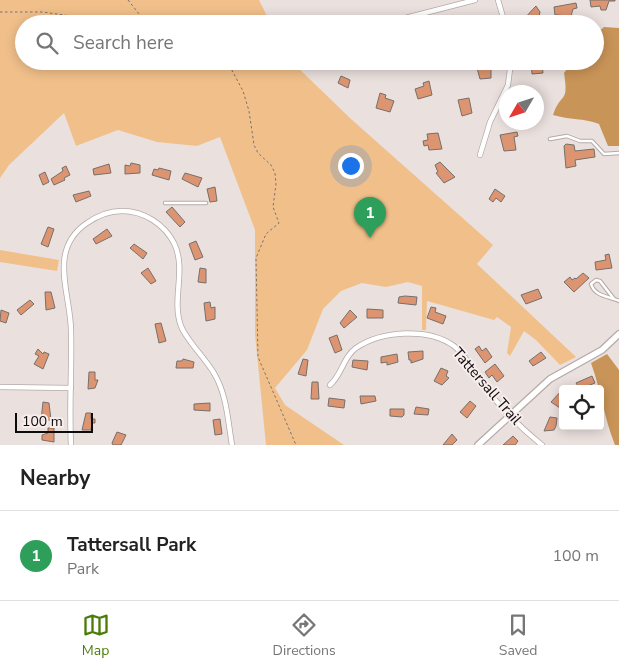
<!DOCTYPE html>
<html lang="en">
<head>
<meta charset="utf-8">
<style>
	body { margin:0; font-family:"Nunito Sans",sans-serif; background:#f6f6f6; color:#222 }
	.controls { position:absolute; right:15px; bottom:15px; display:grid; overflow:hidden; border-radius:5px; box-shadow:0 2px 12px #0003 }
	.controls button { width:45px; height:45px; display:grid; place-items:center; padding:0; border:0; border-bottom:1px solid #e0e0e0; background:#fff; color:#222; font:25px sans-serif }
	.compass { position:absolute; left:499px; top:85px; width:45px; height:45px; border-radius:50%; background:#fff; box-shadow:0 2px 12px #0003; rotate:231deg }
	.scale { position:absolute; left:15px; bottom:12px; width:78px; box-sizing:border-box; padding-left:5px; border:2px solid #0e0b0b; border-top:0; font-size:14px; line-height:18px; white-space:nowrap; color:#0e0b0b; -webkit-text-stroke:4px #f7edec; paint-order:stroke }
	.you { position:absolute; left:350px; top:165px; width:18px; height:18px; margin:-12px; border:4px solid #fff; border-radius:50%; background:#1a73e8; box-shadow:0 0 0 8px #1a73e833 }
	.badge { display:grid; place-items:center; width:32px; height:32px; border-radius:50%; background:#4b7c08; color:#fff; font-size:16px; font-weight:700 }
	.pin { position:absolute; translate:-50% -41px; filter:drop-shadow(0 1px 2px #0008) }
	.pin::after { content:''; position:absolute; top:26px; width:18px; height:15px; background:inherit; clip-path:polygon(0 0,100% 0,50% 100%) }
	.list { margin:0; padding:0; list-style:none }
	h2 { display:flex; justify-content:space-between; align-items:center; height:65px; margin:0; padding:0 20px; font-size:21px }
	h2 small { font-size:16px; font-weight:400; color:#767676 }
	.list li { display:grid; grid-template-columns:32px 1fr auto; gap:15px; align-items:center; box-sizing:border-box; height:90px; padding:0 20px; border-top:1px solid #e0e0e0 }
	.list b { display:block; font-size:19px; white-space:nowrap }
	.list p { margin:0; font-size:16px; white-space:nowrap; color:#767676 }
	.list em { font-size:16px; font-style:normal; color:#767676 }
	.icon { flex:none; width:28px; height:28px; fill:none; stroke:currentColor; stroke-width:2; stroke-linecap:round; stroke-linejoin:round }
	.map { position:relative; flex:none; width:619px; height:445px; overflow:hidden }
	.search { position:absolute; background:#fff; box-shadow:0 2px 12px #0003; left:15px; right:15px; top:15px; height:55px; display:flex; align-items:center; gap:12px; box-sizing:border-box; padding:0 18px; border-radius:28px; color:#767676; font-size:19px }
	.sheet { height:155px; background:#fff }
	nav { display:flex; justify-content:space-around; align-items:center; box-sizing:border-box; height:70px; border-top:1px solid #e0e0e0; background:#fff; font-size:14px; color:#767676 }
	nav a { display:grid; justify-items:center; gap:2px }
	nav .on { color:#4b7c08 }
	.map>svg:first-child { display:block }
	.green { fill:#f1c08a }
	.forest { fill:#c99458 }
	.building { fill:#dd9571; stroke:#766f6b }
	.lines { fill:none; stroke-linecap:round; stroke-linejoin:round }
	.service-casing { stroke:#b4aaa8; stroke-width:4.5 }
	.minor-casing { stroke:#b4aaa8; stroke-width:6 }
	.tertiary-casing { stroke:#b4aaa8; stroke-width:8 }
	.path { stroke:#797271; stroke-width:1; stroke-dasharray:2.5 2.5; stroke-linecap:butt }
	.service { stroke:#fff; stroke-width:2.5 }
	.minor { stroke:#fff; stroke-width:4.5 }
	.tertiary { stroke:#fff; stroke-width:5.5 }
	.labels { text-anchor:middle; stroke-width:4; stroke-linejoin:round; paint-order:stroke }
	.street-label { font-size:15px; fill:#0e0b0b; stroke:#f7edec }
</style>
</head>
<body>
<div class="map">
<svg width="619" height="445" viewBox="0 0 619 445">
	<rect width="100%" height="100%" fill="#eae0de"/>
	<g class="green">
		<polygon points="0,0 259,0 271,24 24,24 24,61 291,61 351,119 493,245 477,264 576,357 560,365 536,340 524,331 510,356 507,353 511,327 497,317 494,320 427,301 426,330 422,330 422,286 408,282 386,287 362,283 341,291 323,309 307,350 275,388 285,405 344,445 266,445 255,334 255,230 220,137 197,146 157,142 118,130 76,146 64,113 9,165 0,178"/>
		<polygon points="0,250 59,260 57,271 0,262"/>
	</g>
	<g class="forest">
		<path d="M604 27 619 28V146H608L599 124C583 118 570 120 553 115 561 91 569 105 564 73L573 61H595V35Z"/>
		<path d="M607 354 619 370V445H615C604 418 601 390 591 363Z"/>
	</g>
	<g class="building">
		<polygon points="590,0 615,0 615,1 609,1 606,10 601,10 600,6 591,7"/>
		<polygon points="576,3 577,8 573,9 571,16 555,15 554,7"/>
		<polygon points="536,6 540,12 539,17 540,19 536,22 535,21 531,24 525,24 522,21"/>
		<polygon points="531,61 542,61 543,73 532,74"/>
		<polygon points="479,63 491,63 491,78 480,79 477,68 479,68"/>
		<polygon points="341,76 350,80 348,88 338,83"/>
		<polygon points="429,81 432,95 418,99 415,89 424,86 423,83"/>
		<polygon points="380,93 386,95 385,98 394,101 390,112 376,108"/>
		<polygon points="469,98 472,113 462,116 458,100"/>
		<polygon points="517,132 518,136 514,137 516,150 504,151 500,135"/>
		<polygon points="438,133 442,149 429,150 428,145 424,146 423,141 428,140 427,134"/>
		<polygon points="566,144 574,145 575,151 594,149 595,157 575,160 576,166 566,168 564,146"/>
		<polygon points="440,162 455,177 444,183 436,173 438,172 435,165"/>
		<polygon points="131,163 140,165 140,173 125,174 125,165 130,166"/>
		<polygon points="109,164 111,173 94,175 93,169"/>
		<polygon points="66,166 70,175 64,178 65,180 54,185 51,179 63,171 62,168"/>
		<polygon points="159,168 171,171 169,180 152,175 154,169 158,170"/>
		<polygon points="45,172 49,182 43,185 39,175"/>
		<polygon points="185,173 202,178 198,187 182,179"/>
		<polygon points="215,187 217,201 210,202 207,189"/>
		<polygon points="495,189 505,196 501,202 496,198 493,202 489,199"/>
		<polygon points="89,191 91,196 76,202 73,195"/>
		<polygon points="172,207 185,222 180,227 166,212"/>
		<polygon points="48,227 54,229 48,247 41,244"/>
		<polygon points="107,229 112,236 96,244 93,239"/>
		<polygon points="196,241 203,257 195,260 189,244"/>
		<polygon points="134,244 147,253 143,259 130,248"/>
		<polygon points="609,254 612,268 596,270 595,262 606,260 605,255"/>
		<polygon points="148,268 156,281 151,284 141,273"/>
		<polygon points="200,268 206,269 206,283 198,282"/>
		<polygon points="583,273 589,278 574,292 564,282 570,277 572,280 575,278 576,279"/>
		<polygon points="538,289 542,298 526,304 521,295"/>
		<polygon points="45,292 51,292 55,308 46,310"/>
		<polygon points="405,296 417,297 416,305 398,303 399,297"/>
		<polygon points="30,300 34,304 21,315 17,310"/>
		<polygon points="210,302 211,308 215,307 215,319 206,321 204,303"/>
		<polygon points="431,307 436,308 435,312 446,316 443,324 427,318"/>
		<polygon points="367,309 383,310 383,318 367,318"/>
		<polygon points="1,310 9,313 6,323 0,321"/>
		<polygon points="350,310 357,317 344,328 340,323"/>
		<polygon points="161,323 166,341 159,343 155,324"/>
		<polygon points="337,335 342,350 335,353 329,338"/>
		<polygon points="479,346 482,351 486,348 492,357 485,363 475,349"/>
		<polygon points="38,349 43,354 44,352 49,354 43,369 34,364 39,356 35,354"/>
		<polygon points="423,351 423,359 411,363 411,360 409,360 408,352"/>
		<polygon points="541,352 546,358 533,366 529,361"/>
		<polygon points="397,354 398,362 387,365 387,362 381,363 381,357"/>
		<polygon points="183,359 194,362 193,368 176,368 177,361 182,361"/>
		<polygon points="303,359 308,360 306,376 298,374"/>
		<polygon points="353,360 368,361 367,370 352,367"/>
		<polygon points="495,364 504,376 497,382 492,375 489,378 485,372"/>
		<polygon points="441,368 448,371 446,376 449,378 442,385 434,381"/>
		<polygon points="89,372 95,372 95,380 98,380 95,388 88,389"/>
		<polygon points="592,376 595,383 580,389 576,383"/>
		<polygon points="312,382 318,382 319,399 311,399"/>
		<polygon points="562,390 563,404 560,408 551,402"/>
		<polygon points="360,396 375,396 376,401 361,404"/>
		<polygon points="329,398 345,400 344,408 328,406"/>
		<polygon points="470,401 476,406 467,418 460,412"/>
		<polygon points="43,402 49,403 51,420 41,420"/>
		<polygon points="210,403 210,411 194,410 194,404"/>
		<polygon points="416,407 429,409 428,415 414,414"/>
		<polygon points="390,409 404,409 404,415 402,417 390,416"/>
		<polygon points="86,413 91,413 91,419 95,419 95,423 92,423 91,430 82,430"/>
		<polygon points="550,417 557,418 556,426 554,430 544,431"/>
		<polygon points="220,419 222,434 215,435 213,420"/>
		<polygon points="48,428 54,428 54,442 42,440 42,435 48,433"/>
		<polygon points="117,432 126,435 121,445 113,445 112,443"/>
		<polygon points="452,434 457,440 452,445 443,445"/>
		<polygon points="513,436 518,441 515,445 503,445"/>
	</g>
	<g class="lines">
		<g class="service-casing">
			<g id="service">
				<polyline points="550,139 567,136 580,141 592,141 604,154 619,153"/>
				<polyline points="165,203 206,203"/>
				<path d="M614 299 600 281 596 280 591 284C595 297 609 296 619 301"/>
			</g>
		</g>
		<g class="minor-casing">
			<g id="minor">
				<polyline points="498,0 505,24"/>
				<polyline points="382,24 475,0"/>
				<polyline points="404,63 405,61"/>
				<polyline points="480,155 490,122 508,85 511,61"/>
				<path d="M330 385C342 375 343 357 356 348 381 331 428 327 454 346 467 356 474 373 484 386 500 407 521 428 542 445"/>
				<polyline points="0,387 71,388"/>
				<path d="M71 445C69 407 72 369 71 331 71 294 47 250 87 223 97 216 110 211 122 211 144 211 164 224 174 243 187 270 171 299 181 326 186 340 207 360 215 375 227 396 228 422 232 445"/>
			</g>
		</g>
		<g class="tertiary-casing">
			<polyline id="tertiary" points="478,445 550,379 602,350 619,334"/>
		</g>
		<g class="path">
			<polyline points="128,0 147,24"/>
			<polyline points="0,12 43,12 126,24"/>
			<polyline points="227,61 243,91 249,111 254,145 258,153 271,165 275,173 276,184 273,207 279,223 266,234 256,258 258,357 296,445"/>
		</g>
		<use href="#service" class="service"/>
		<use href="#minor" class="minor"/>
		<use href="#tertiary" class="tertiary"/>
	</g>
	<g class="labels">
		<g class="street-label">
			<text transform="translate(487 386) rotate(49)" y="5">Tattersall Trail</text>
		</g>
	</g>
</svg>
<div class="controls">
<button><svg class="icon" aria-label="locate" viewBox="0 0 24 24"><circle cx="12" cy="12" r="6"/><path d="M12 2v4M12 18v4M2 12h4M18 12h4"/></svg></button>
</div>
<svg class="compass" viewBox="-18 -18 36 36"><path d="M0-13l5 13h-10z" fill="#e53935"/><path d="M0 13l5-13h-10z" fill="#767676"/></svg>
<div class="scale">100 m</div>
<div class="you"></div>
<div class="pin badge" style="left:370px;top:238px;background:#2e9e5b">1</div>
<div class="search"><svg class="icon" aria-label="search" viewBox="0 0 24 24"><circle cx="10" cy="10" r="6"/><path d="M15 15l6 6"/></svg>Search here</div>
</div>
<section class="sheet">
<h2>Nearby<small></small></h2>
<ul class="list">
<li><span class="badge" style="background:#2e9e5b">1</span><div><b>Tattersall Park</b><p>Park</p></div><em>100 m</em></li>
</ul>
</section>
<nav>
<a class="on"><svg class="icon" aria-label="map" viewBox="0 0 24 24"><path d="M3 6l6-2 6 2 6-2v14l-6 2-6-2-6 2zM9 4v14M15 6v14"/></svg>Map</a>
<a><svg class="icon" aria-label="directions" viewBox="0 0 24 24"><path d="M12 3l9 9-9 9-9-9zM9 14v-3h6M13 9l2 2-2 2"/></svg>Directions</a>
<a><svg class="icon" aria-label="saved" viewBox="0 0 24 24"><path d="M7 4h10v16l-5-4-5 4z"/></svg>Saved</a>
</nav>
</body>
</html>
